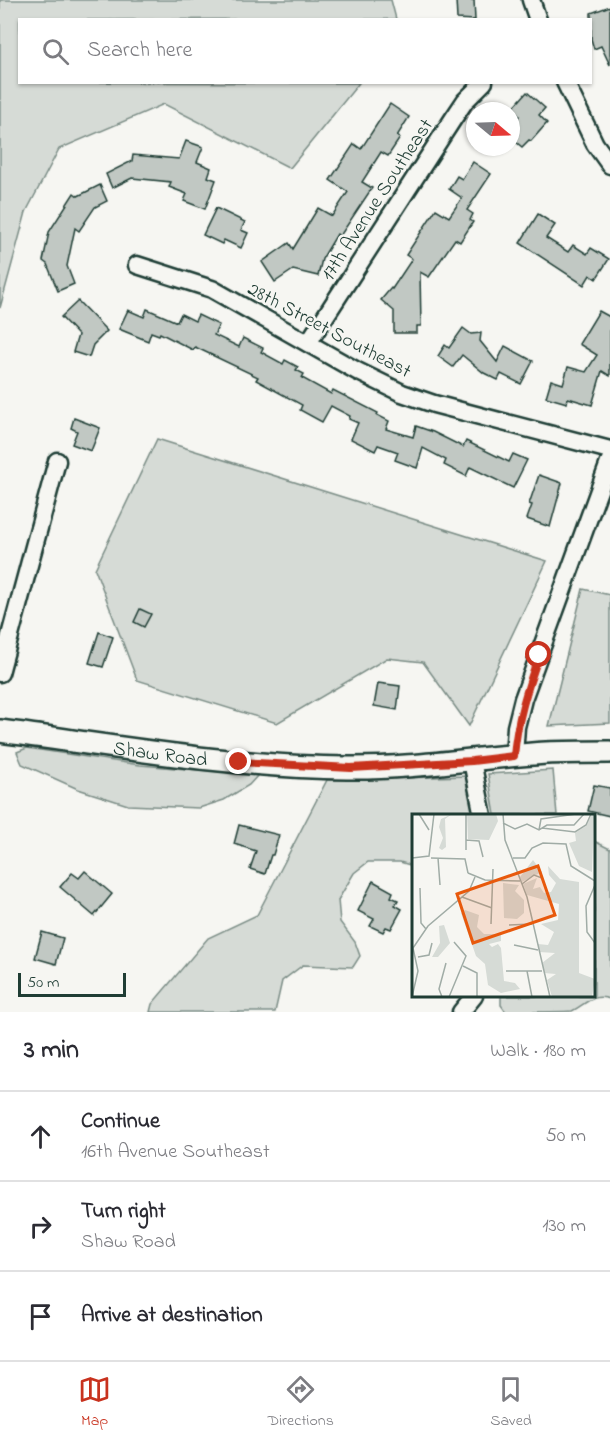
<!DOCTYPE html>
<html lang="en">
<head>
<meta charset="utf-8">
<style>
	body { margin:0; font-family:"Indie Flower",sans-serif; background:#f2f2f3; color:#2b2b33 }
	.compass { position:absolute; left:466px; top:102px; width:54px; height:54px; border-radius:50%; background:#fff; box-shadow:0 2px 4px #0004; rotate:109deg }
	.scale { position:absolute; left:18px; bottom:15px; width:108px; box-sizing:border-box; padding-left:6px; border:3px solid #1f3d34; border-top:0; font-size:16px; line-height:21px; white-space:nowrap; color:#1f3d34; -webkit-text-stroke:4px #f6f6f2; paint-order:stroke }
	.stop { position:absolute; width:18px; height:18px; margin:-14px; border:4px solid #c8321e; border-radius:50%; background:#fff }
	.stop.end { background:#c8321e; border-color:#fff; box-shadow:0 2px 6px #0008 }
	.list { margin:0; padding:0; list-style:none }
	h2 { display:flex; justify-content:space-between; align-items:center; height:78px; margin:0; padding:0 24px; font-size:26px }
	h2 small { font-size:20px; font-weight:400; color:#7c7c81 }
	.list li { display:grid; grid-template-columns:39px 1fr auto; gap:18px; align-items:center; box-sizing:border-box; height:90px; padding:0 24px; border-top:2px solid #e1e1e2 }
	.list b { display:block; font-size:22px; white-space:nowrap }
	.list p { margin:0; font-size:20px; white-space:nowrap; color:#7c7c81 }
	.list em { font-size:20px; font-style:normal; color:#7c7c81 }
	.icon { flex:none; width:33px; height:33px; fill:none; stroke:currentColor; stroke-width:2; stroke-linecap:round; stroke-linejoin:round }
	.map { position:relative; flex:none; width:610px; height:1012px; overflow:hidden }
	.search { position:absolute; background:#fff; box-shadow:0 2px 4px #0004; left:18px; right:18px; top:18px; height:66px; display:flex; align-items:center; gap:15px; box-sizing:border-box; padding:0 21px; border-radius:0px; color:#7c7c81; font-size:22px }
	.sheet { height:348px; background:#fff }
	nav { display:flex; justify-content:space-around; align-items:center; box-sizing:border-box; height:84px; border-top:2px solid #e1e1e2; background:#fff; font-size:16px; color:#7c7c81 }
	nav a { display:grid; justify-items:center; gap:3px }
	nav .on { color:#c8321e }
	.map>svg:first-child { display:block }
	.green { fill:#d6dbd6; stroke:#7a8c85; stroke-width:1.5 }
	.building { fill:#c1c8c3; stroke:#1f3d34; stroke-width:1.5 }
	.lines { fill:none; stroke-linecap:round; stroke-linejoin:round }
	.minor-casing { stroke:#1f3d34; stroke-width:21 }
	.major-casing { stroke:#1f3d34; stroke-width:26 }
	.minor { stroke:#f6f6f2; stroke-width:16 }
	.major { stroke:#f6f6f2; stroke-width:21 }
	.route { stroke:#c8321e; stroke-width:8 }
	.labels { text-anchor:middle; stroke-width:5; stroke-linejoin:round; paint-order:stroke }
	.street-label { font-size:20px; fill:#1f3d34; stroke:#f6f6f2 }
	.inset-road { fill:none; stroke:#a0aca6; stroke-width:1.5 }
	.view { fill:#e8590c; fill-opacity:0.15; stroke:#e8590c; stroke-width:3 }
	.inset-edge { fill:none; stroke:#1f3d34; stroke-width:3 }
</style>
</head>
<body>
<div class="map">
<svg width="610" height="1012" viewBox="0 0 610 1012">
	<rect width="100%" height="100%" fill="#f6f6f2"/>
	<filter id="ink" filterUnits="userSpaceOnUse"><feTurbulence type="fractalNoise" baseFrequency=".0167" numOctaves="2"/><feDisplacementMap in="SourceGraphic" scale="12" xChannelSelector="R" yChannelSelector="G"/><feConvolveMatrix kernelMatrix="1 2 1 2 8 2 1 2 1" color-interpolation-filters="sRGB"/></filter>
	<g filter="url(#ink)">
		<g class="green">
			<polygon points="0,0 391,0 396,19 20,20 20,82 359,83 290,168 164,104 59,149 26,212 0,308"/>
			<polygon points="157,439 547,561 469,726 423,662 387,658 277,723 137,680 95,569"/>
			<polygon points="583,589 610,595 610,723 549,726"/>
			<polygon points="27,748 140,765 258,775 249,785 224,800 199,808 128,805 78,789 22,764 17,752"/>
			<polygon points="553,770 557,815 495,815 488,774"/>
			<polygon points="468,776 476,815 414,816 413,866 400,862 368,862 354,873 338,900 340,922 355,942 360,956 353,967 303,965 282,981 275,1012 150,1012 152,1004 208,938 257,915 327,780"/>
			<path d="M594 841 610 849V999C592 993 586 1004 572 1011 563 1012 519 1012 506 1012L501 1005V996H594Z"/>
		</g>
		<g class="building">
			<polygon points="456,0 474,0 475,20 457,19"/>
			<polygon points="610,6 610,65 601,46 594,49 591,39 591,13"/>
			<polygon points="527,92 545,108 539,115 547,123 531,141 529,140 522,147 511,138 511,125 519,116 512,109"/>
			<polygon points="390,104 409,117 397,136 400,138 388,156 381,152 362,182 372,188 340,236 337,234 322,259 318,276 293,270 275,282 262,262 289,243 293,249 318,208 332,216 348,192 330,180 354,144 361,149"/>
			<polygon points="186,141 203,147 197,162 211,168 208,177 216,180 205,209 184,201 187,194 169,187 171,182 132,178 112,188 106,174 132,161 133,155 179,159"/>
			<polygon points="473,162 491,174 467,210 473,214 470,220 473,222 460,242 455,239 429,277 420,272 421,326 417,326 417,333 394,333 394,311 381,300 391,288 392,289 412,259 406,255 436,209 449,217 462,198 449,189 457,176 462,179"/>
			<polygon points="100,185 107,201 95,207 79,231 75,228 67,266 74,284 58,291 47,264 43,261 49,232 74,193 78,196"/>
			<polygon points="216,208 245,222 241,230 248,233 241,248 224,240 222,244 203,235"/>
			<polygon points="538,214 555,225 546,238 568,252 573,245 587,254 591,248 609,259 596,279 590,275 584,285 520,243"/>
			<polygon points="78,301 107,331 93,345 89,357 73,352 78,335 61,317"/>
			<polygon points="147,309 177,322 181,314 195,321 198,315 219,325 214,335 239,347 243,338 263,348 261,352 283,364 285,360 298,367 296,370 304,374 302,378 331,394 333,390 378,413 377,415 389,421 386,429 413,437 416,426 433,432 463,447 466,441 509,462 513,454 527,460 513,488 470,467 466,476 444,465 446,460 423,448 417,468 395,460 398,452 378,445 375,451 351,439 358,423 349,419 350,416 331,406 322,422 300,410 302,405 256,380 258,377 195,347 193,350 160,333 159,335 151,332 148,341 119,329 128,310 144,317"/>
			<polygon points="599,311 610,317 610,376 602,371 592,405 568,398 567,403 546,397 551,380 563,384 568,367 586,372 597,355 579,344"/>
			<polygon points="463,328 471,334 481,333 480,341 497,362 505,346 533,361 521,384 501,374 498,380 484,373 462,355 453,367 438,356 445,345 449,348"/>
			<polygon points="74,418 100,428 91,451 72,444 77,431 71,428"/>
			<polygon points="539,475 562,483 550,527 527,519 532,505 529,504"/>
			<polygon points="140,609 151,614 144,627 134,622"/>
			<polygon points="99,632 113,637 103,667 89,663"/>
			<polygon points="378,683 400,686 397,710 374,706"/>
			<polygon points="594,785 610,788 610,816 588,811"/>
			<polygon points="239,825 279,835 273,855 271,855 265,874 250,869 256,851 234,844"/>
			<polygon points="85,871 112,894 94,916 60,887 72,873 79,878"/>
			<polygon points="373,881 393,892 391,897 398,900 395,905 402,909 391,929 386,927 383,932 370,926 374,919 358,911"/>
			<polygon points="42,932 63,938 56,964 35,958"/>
		</g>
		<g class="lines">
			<g class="minor-casing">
				<g id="minor">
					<polyline points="531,0 538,20"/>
					<polyline points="565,82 595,144 610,165"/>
					<polyline points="137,265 212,289 357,371 402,393 434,404 610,450"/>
					<polyline points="308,343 453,119 465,101 484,82"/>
					<polyline points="0,673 57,461"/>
					<polyline points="514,756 516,727 523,699 610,460"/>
					<polyline points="472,761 483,816"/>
					<polyline points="461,1012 474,996"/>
				</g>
			</g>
			<g class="major-casing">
				<g id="major">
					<path id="s1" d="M0 731C115 746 231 767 347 768 414 769 480 757 546 753 568 752 589 752 610 752"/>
				</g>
			</g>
			<use href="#minor" class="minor"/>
			<use href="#major" class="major"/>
		</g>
	</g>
	<g class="lines" filter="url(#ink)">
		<path class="route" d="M239 762 351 768 472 761 514 756C517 720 527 689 539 655"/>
	</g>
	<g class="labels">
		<g class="street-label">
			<text transform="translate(376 199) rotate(-57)" y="7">17th Avenue Southeast</text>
			<text transform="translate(330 329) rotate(28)" y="7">28th Street Southeast</text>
			<text dy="7" stroke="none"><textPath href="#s1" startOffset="162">Shaw Road</textPath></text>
		</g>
	</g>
	<g transform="translate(412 814)">
		<rect width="183" height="183" fill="#f6f6f2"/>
		<path d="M40 0 33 5 34 33 30 36 27 34 31 24 27 13 29 5ZM55 0H84L86 7 77 26 56 25ZM180 0H182L180 58 167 52 157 29 164 27 163 19 174 12ZM121 46 130 58 110 68 108 63ZM136 52 148 65 167 68V159L183 165 180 183H140L135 166 144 160 132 159 130 149 143 139 127 138 126 130 136 131 142 118 129 110 146 106 147 90 115 81 111 70 125 64 121 75 128 73 132 79 139 78 144 69 137 61ZM91 69 107 71 103 77 112 86V99L105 105 92 104ZM53 96 67 101 65 113 72 120H89V127L77 130 80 133 86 130 89 134 92 167 103 169 108 175 89 179 76 171 73 150 64 142 49 99ZM32 111 38 129 26 143H20L28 129 27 112Z" fill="#d6dbd6"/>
		<path class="inset-road" d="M7 0 17 16M91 0 93 26 115 83 138 183M91 9 103 15 115 10 127 16 135 11H162L172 0M130 14 163 18 174 11 179 0M127 16 129 5 164 0M54 26 67 27 71 43M54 36V0M0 44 17 42 22 0M19 44 53 45 56 59M26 44 28 71M101 44H113L120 34 131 29 154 30 159 52 183 67M56 59 73 66 108 67M110 70 122 61 130 64M183 71 174 92 175 118 183 129M8 74 9 109 14 115M50 83 80 94M79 110 81 55M97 111 120 110M102 131 126 136M1 134 16 112 57 77 63 63M6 143 17 141 20 129M51 152 65 159V183M94 157H130M115 157 120 183M0 183 6 157 1 134M30 183 27 175 34 149M37 183 54 142 42 128"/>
		<path class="view" d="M126 52 143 101 61 129 45 80Z"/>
		<rect width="183" height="183" class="inset-edge"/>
	</g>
</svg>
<svg class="compass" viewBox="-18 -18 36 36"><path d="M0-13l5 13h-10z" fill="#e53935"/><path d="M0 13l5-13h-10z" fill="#7c7c81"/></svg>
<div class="scale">50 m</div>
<div class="stop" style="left:539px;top:655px"></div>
<div class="stop end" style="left:239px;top:762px"></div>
<div class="search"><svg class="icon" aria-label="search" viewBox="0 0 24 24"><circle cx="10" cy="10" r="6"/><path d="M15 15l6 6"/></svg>Search here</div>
</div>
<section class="sheet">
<h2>3 min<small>Walk · 180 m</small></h2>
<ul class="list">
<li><svg class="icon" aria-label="ahead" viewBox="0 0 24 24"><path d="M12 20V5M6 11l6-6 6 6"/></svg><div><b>Continue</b><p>16th Avenue Southeast</p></div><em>50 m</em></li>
<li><svg class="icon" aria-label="right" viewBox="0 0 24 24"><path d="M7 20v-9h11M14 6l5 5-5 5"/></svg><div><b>Turn right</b><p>Shaw Road</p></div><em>130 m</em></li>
<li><svg class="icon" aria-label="arrive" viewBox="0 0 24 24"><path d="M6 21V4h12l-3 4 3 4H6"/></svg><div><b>Arrive at destination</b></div></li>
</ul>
</section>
<nav>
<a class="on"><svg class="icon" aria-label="map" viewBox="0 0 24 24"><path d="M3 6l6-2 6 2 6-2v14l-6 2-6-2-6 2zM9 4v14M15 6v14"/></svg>Map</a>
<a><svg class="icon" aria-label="directions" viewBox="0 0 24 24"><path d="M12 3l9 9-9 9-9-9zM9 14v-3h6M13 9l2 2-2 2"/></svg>Directions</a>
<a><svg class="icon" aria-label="saved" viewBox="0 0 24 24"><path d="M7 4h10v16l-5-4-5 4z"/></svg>Saved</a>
</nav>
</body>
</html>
